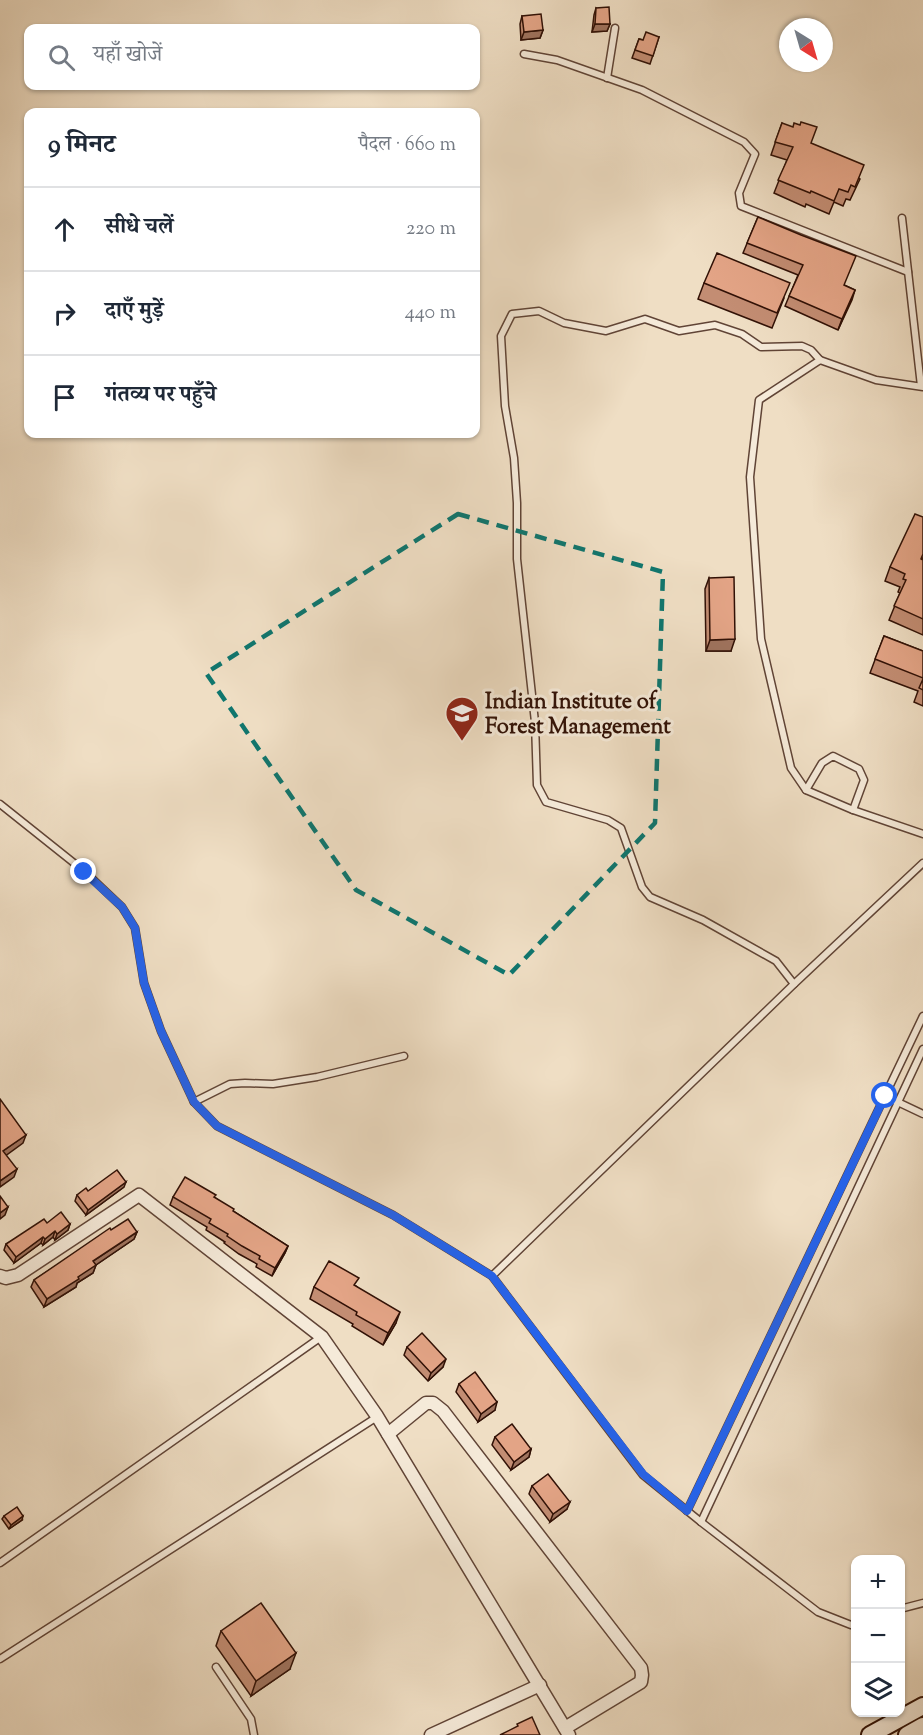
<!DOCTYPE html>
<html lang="hi">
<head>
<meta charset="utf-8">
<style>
	body { margin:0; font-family:"Sorts Mill Goudy","Noto Serif Devanagari",serif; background:#f6f6f7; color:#1f2937 }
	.controls { position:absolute; right:18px; bottom:18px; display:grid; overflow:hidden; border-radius:12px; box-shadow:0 2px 4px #0004 }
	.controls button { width:54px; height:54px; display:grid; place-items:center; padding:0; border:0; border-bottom:2px solid #e0e1e3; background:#fff; color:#1f2937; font:30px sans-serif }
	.compass { position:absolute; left:779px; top:18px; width:54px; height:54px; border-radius:50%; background:#fff; box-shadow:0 2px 4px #0004; rotate:143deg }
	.stop { position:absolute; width:18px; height:18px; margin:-14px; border:4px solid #2563eb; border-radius:50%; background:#fff }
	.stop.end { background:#2563eb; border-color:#fff; box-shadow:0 2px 6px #0008 }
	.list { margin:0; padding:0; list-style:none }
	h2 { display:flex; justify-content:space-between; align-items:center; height:78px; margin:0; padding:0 24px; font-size:26px }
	h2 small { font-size:20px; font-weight:400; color:#747a83 }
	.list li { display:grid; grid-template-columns:39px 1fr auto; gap:18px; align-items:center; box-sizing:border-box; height:84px; padding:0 24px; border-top:2px solid #e0e1e3 }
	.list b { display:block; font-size:22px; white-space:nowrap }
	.list em { font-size:20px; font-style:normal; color:#747a83 }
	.icon { flex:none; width:33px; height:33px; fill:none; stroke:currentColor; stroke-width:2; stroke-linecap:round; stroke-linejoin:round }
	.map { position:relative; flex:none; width:923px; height:1735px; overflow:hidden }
	.search { position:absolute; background:#fff; box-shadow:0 2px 4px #0004; left:24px; top:24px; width:456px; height:66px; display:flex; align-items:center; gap:15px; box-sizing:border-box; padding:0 21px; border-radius:12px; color:#747a83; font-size:22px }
	.panel { position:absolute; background:#fff; box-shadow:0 2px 4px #0004; left:24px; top:108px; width:456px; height:330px; border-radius:12px }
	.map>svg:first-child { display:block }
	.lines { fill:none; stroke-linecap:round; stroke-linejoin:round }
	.service-casing { stroke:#604436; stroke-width:9 }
	.minor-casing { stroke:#604436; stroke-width:15 }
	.secondary-casing { stroke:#311106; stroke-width:20 }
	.service { stroke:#f5ead9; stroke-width:6 }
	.minor { stroke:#f5ead9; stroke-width:12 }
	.secondary { stroke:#f5ead9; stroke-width:16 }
	.wall { fill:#c38d73; stroke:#311106; stroke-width:1.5 }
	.shaded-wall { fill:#9f735e; stroke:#311106; stroke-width:1.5 }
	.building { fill:#e3a486; stroke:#311106; stroke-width:1.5 }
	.route { stroke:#2563eb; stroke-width:8 }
	.marked { fill:none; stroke:#0f766e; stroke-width:4.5; stroke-dasharray:12 8; stroke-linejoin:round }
	.labels { text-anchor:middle; stroke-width:6; stroke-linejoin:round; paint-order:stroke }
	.poi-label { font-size:22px; font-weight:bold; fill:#311106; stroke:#f5ead9; text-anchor:start }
</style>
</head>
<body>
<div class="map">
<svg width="923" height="1735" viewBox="0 0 923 1735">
	<rect width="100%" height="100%" fill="#efdec4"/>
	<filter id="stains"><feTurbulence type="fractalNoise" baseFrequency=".00333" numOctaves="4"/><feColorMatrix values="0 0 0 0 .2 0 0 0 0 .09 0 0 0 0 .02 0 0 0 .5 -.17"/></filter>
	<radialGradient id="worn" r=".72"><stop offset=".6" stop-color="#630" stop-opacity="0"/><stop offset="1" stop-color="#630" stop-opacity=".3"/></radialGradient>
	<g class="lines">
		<g class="service-casing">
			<g id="service">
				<polyline points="524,54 557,60 642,90 744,142 755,154 739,193 741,206 908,272"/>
				<polyline points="607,78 615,28"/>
				<polyline points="902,218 921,386"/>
				<polyline points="923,387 876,380 820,360 759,400 750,477 761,639 791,768 806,790 853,810 923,834"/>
				<polyline points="806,790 822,763 833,756 859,769 864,780 853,810"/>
				<polyline points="0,804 84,871 122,907 135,928 144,983 161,1031 194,1102 217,1126 393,1215 492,1276"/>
				<polyline points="794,984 776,961 703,920 650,897 642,887 621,828 608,820 546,802 537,785 535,722 517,559 517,503 514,458 505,406 501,336 512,314 539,311 564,323 606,331 645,319 679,331 715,325 742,334 761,347 802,346 811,350 820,360"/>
				<polyline points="885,1096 923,1114"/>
				<polyline points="194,1102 230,1084 245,1083 273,1084 317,1077 404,1056"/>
				<polyline points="687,1511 923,1016"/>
				<polyline points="701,1522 923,1049"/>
				<polyline points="0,1563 321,1337"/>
				<polyline points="900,1609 923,1603"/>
				<polyline points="856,1623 851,1625 818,1612 701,1522 643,1475 492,1276 794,984 923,863"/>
				<polyline points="0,1659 377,1417"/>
				<polyline points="216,1667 251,1719 254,1735"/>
			</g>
		</g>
		<g class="minor-casing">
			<g id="minor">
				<polyline points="0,1276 6,1278 18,1275 139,1195 322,1337 377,1416 569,1735"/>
				<polyline points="388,1434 426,1403 433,1403 443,1411 641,1668 642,1675 641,1682 565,1728"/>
				<polyline points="431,1735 540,1685"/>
			</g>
		</g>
		<g class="secondary-casing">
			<g id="secondary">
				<polyline points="870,1735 923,1706"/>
				<polyline points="907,1735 923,1726"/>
			</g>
		</g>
		<use href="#service" class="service"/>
		<use href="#minor" class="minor"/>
		<use href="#secondary" class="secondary"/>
	</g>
	<g class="wall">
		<polygon points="596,8 610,24 607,31 592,32 594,15"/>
		<polygon points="522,16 543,30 540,38 521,40 520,24"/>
		<polygon points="659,37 650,64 632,58 639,39 643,40"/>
		<polygon points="782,123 811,143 860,179 850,200 846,199 843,206 834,202 829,214 806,204 805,207 774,193 787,160 771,155"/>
		<polygon points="758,217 844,285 855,290 838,330 785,306 798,275 743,253"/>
		<polygon points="704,283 784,298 772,328 698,299"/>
		<polygon points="923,557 922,560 923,560 923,635 889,620 900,593 898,592 900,587 885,581 890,567"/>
		<polygon points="709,578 731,651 706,651 705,589"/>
		<polygon points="884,636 923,651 923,706 914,702 918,691 870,673"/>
		<polygon points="124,1187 86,1215 75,1201 77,1195"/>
		<polygon points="173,1197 214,1197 233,1211 288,1246 285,1253 272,1276 256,1267 257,1264 239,1254 224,1243 225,1242 206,1230 207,1227 170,1205"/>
		<polygon points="47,1223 70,1224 68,1230 55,1240 53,1237 43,1245 41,1243 14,1263 4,1250 6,1244"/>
		<polygon points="111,1230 137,1232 134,1239 96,1265 93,1273 77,1283 76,1287 44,1307 31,1287 34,1280"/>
		<polygon points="356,1286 396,1323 383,1345 352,1326 353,1324 310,1299 314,1287"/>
		<polygon points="407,1347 443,1367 428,1381 404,1355"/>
		<polygon points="459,1384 495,1410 478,1422 456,1392"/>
		<polygon points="495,1437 531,1449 529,1457 511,1470 492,1445"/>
		<polygon points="532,1486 567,1509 550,1522 529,1494"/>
		<polygon points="4,1516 22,1520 9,1529 2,1519"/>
		<polygon points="221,1631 290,1669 251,1696 216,1646"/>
	</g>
	<g class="shaded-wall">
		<polygon points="595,24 610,24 607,31 592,32"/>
		<polygon points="543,30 540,38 521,40 524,32"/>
		<polygon points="855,290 852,300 838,330 842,319"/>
		<polygon points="735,639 731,651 706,651 710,640"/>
		<polygon points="26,1135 23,1143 1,1159 3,1151"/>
		<polygon points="17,1169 14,1177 0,1187 0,1181"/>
		<polygon points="126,1182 124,1187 86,1215 88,1210"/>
		<polygon points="8,1207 5,1215 0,1219 0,1213"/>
		<polygon points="70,1224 68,1230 55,1240 57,1234"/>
		<polygon points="55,1231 53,1237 43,1245 45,1239"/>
		<polygon points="137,1232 134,1239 96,1265 93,1273 77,1283 76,1287 44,1307 47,1299 78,1277 93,1261"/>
		<polygon points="43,1237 41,1243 14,1263 16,1257"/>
		<polygon points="288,1246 285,1253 272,1276 275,1268"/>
		<polygon points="400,1312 396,1323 383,1345 388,1333"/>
		<polygon points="446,1359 443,1367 428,1381 431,1373"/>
		<polygon points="497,1402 495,1410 478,1422 481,1414"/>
		<polygon points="531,1449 529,1457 511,1470 514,1462"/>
		<polygon points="570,1502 567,1509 550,1522 553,1514"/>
		<polygon points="23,1516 22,1520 9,1529 11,1525"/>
		<polygon points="296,1653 290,1669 251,1696 256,1681"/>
	</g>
	<g class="building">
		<polygon points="609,7 610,24 595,24 596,8"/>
		<polygon points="541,14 543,30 524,32 522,16"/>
		<polygon points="646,32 659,37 653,56 635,50 639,39 643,40"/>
		<polygon points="801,122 817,127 811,143 864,165 855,187 851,185 848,192 839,189 834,201 811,191 810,193 778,180 793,147 775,142 782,123 793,127 794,123 800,125"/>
		<polygon points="758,217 801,235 856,256 844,285 855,290 842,319 789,296 803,265 747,243"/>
		<polygon points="717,253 790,283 777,313 704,283"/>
		<polygon points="915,514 923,517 923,554 921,559 923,560 923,619 894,606 906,580 903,579 905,574 890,567"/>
		<polygon points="734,577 735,639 710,640 709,578"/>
		<polygon points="884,636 923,651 923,678 875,659"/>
		<polygon points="923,679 923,690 919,688"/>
		<polygon points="0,1099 26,1135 3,1151 17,1169 0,1181"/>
		<polygon points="117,1170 126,1182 88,1210 77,1195 86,1188 88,1191"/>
		<polygon points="185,1177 216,1195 214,1197 234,1209 233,1211 288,1246 275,1268 259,1259 260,1256 242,1246 227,1236 228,1234 209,1223 211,1219 173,1197"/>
		<polygon points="0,1196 8,1207 0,1213"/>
		<polygon points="61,1212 70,1224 57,1234 55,1231 45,1239 43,1237 16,1257 6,1244 44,1219 47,1223"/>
		<polygon points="128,1219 137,1232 93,1261 96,1265 78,1277 79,1279 47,1299 34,1280 110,1228 111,1230"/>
		<polygon points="329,1261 359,1278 354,1285 400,1312 388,1333 356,1315 357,1312 314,1287"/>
		<polygon points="422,1333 446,1359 431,1373 407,1347"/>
		<polygon points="475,1372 497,1402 481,1414 459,1384"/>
		<polygon points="512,1424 531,1449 514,1462 495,1437"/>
		<polygon points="548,1474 570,1502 553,1514 532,1486"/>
		<polygon points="17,1507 23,1516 11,1525 4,1516"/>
		<polygon points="261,1603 296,1653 256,1681 221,1631"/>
		<polygon points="532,1717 540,1735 500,1735 518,1726 517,1724"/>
	</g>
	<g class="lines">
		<polyline class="route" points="84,872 122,907 135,928 144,983 161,1031 194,1102 217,1126 393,1215 492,1276 643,1474 687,1511 885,1096"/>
	</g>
	<path class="marked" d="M458 514 663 572 655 823 509 975 356 890 206 673Z"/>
	<defs>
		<g id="university-pin" transform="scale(1.725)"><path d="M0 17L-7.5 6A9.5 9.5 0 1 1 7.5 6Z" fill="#8f2418" stroke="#f5ead9"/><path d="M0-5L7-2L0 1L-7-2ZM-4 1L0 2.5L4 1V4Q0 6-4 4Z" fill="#fff"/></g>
	</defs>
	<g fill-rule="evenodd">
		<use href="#university-pin" x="462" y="713"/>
	</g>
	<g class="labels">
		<g class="poi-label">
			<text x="485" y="708">Indian Institute of<tspan x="485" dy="25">Forest Management</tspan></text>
		</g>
	</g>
	<rect width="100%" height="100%" filter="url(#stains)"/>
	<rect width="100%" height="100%" fill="url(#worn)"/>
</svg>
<div class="controls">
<button>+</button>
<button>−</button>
<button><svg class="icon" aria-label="layers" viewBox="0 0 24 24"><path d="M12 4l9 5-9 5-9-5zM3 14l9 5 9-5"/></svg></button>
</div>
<svg class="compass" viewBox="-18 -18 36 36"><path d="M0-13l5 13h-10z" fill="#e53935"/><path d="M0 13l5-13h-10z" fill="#747a83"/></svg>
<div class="stop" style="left:885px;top:1096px"></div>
<div class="stop end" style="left:84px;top:872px"></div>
<div class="search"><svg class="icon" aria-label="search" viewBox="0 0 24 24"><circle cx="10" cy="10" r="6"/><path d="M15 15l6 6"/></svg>यहाँ खोजें</div>
<section class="panel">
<h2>9 मिनट<small>पैदल · 660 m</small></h2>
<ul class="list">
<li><svg class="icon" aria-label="ahead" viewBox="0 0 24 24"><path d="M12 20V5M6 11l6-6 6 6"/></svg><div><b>सीधे चलें</b></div><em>220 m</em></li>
<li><svg class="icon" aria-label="right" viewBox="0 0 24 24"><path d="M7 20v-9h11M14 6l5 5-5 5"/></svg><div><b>दाएँ मुड़ें</b></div><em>440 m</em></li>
<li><svg class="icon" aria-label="arrive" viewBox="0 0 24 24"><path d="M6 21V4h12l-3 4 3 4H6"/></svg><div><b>गंतव्य पर पहुँचे</b></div></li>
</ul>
</section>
</div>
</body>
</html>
